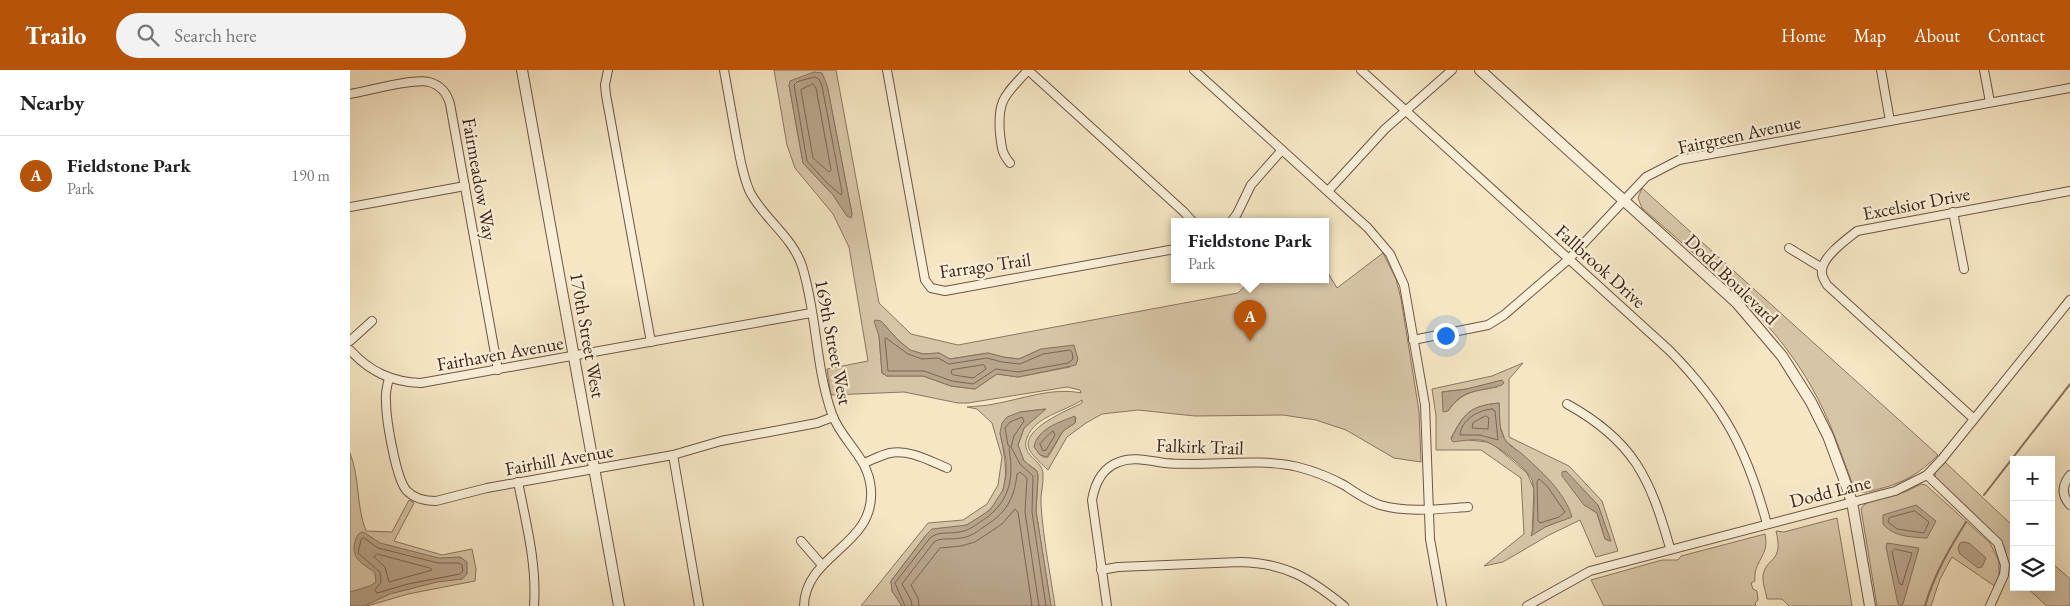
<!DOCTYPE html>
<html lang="en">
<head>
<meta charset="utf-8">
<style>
	body { margin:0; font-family:"EB Garamond",serif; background:#f2f2f2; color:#202124 }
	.controls { position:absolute; right:15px; bottom:15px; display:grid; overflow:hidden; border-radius:0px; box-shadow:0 5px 20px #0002 }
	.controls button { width:45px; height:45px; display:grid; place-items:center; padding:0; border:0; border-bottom:1px solid #e0e0e0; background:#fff; color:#202124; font:25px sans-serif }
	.you { position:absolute; left:1095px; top:265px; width:18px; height:18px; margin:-12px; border:4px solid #fff; border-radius:50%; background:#1a73e8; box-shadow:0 0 0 8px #1a73e833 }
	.badge { display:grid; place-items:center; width:32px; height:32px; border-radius:50%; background:#b45309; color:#fff; font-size:16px; font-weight:700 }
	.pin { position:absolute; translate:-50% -41px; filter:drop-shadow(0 1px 2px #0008) }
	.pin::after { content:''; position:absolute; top:26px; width:18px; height:15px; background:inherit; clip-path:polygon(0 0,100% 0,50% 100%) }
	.popup { position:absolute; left:821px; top:148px; width:158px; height:65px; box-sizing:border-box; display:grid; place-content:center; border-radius:0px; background:#fff; filter:drop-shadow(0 1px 4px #0005); font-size:16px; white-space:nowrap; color:#757577 }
	.popup b { font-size:19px; color:#202124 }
	.popup::after { content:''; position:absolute; left:50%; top:100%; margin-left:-10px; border:10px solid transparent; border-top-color:#fff }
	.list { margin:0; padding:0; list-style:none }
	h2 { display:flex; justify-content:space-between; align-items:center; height:65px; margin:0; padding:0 20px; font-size:21px }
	h2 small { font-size:16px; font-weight:400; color:#757577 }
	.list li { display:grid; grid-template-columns:32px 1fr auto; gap:15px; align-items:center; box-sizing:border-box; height:80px; padding:0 20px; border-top:1px solid #e0e0e0 }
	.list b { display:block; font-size:19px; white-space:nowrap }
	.list p { margin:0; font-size:16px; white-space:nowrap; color:#757577 }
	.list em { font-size:16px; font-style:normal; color:#757577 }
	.icon { flex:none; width:28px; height:28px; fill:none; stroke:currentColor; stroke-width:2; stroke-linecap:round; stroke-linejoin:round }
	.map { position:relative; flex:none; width:1720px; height:536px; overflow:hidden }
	header { display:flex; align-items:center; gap:30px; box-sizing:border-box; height:70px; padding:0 25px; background:#b45309; color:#fff }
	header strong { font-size:24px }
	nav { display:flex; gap:28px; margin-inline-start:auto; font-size:18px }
	.search { width:350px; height:45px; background:#f2f2f2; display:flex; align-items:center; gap:12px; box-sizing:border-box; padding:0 18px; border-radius:28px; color:#757577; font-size:19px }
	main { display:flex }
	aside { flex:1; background:#fff }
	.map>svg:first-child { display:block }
	.green { fill:#d7c5a7; stroke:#8b7560; fill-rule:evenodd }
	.water { fill:#b8a48a; stroke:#88715d }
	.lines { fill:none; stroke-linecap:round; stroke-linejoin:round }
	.shore { stroke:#7c6452; stroke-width:1 }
	.stream { stroke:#88715d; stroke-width:2 }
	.minor-casing { stroke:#6d5544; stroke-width:10 }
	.tertiary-casing { stroke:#6d5544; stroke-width:12 }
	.minor { stroke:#f9efd9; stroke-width:8 }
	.tertiary { stroke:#f9efd9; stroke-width:10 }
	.labels { text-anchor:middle; stroke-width:4.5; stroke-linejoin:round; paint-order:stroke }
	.street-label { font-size:19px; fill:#3f2519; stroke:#f9efd9 }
</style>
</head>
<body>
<header>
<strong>Trailo</strong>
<div class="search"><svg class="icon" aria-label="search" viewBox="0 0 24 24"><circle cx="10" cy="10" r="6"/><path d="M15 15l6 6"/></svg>Search here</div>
<nav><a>Home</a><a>Map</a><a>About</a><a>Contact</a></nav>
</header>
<main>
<aside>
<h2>Nearby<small></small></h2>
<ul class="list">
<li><span class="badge">A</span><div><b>Fieldstone Park</b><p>Park</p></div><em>190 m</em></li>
</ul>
</aside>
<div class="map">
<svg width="1720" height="536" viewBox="0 0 1720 536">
	<rect width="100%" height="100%" fill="#f6e6c4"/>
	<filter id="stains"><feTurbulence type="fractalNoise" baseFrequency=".004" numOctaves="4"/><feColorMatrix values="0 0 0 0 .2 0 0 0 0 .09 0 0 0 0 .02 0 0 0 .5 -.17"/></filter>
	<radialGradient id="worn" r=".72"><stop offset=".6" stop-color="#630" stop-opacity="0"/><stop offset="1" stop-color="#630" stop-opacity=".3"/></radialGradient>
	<g class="green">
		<path d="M424 0H486L529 233 561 264 608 275 888 223 901 210H975V198L987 218 1033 183 1046 209 1051 229 1069 341 1071 392 1044 388 996 360 966 350 933 345 845 346 788 340 752 344 736 353 717 367 698 400C692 394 683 387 679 379 671 358 719 340 732 333V330C714 342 685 346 677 368 670 386 693 390 693 404 694 414 690 424 691 434 693 468 700 502 705 536H701L686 441 688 406 687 401 674 391 668 375 674 358 695 339 670 342 650 363C657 397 663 426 630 447 623 451 617 456 609 457 596 459 586 456 576 465L541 511 542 521 552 536H511L578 453 613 450 637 434 648 415 652 387 642 353 627 339 617 337C626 336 635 336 644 334 672 329 703 317 731 323L730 320 717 317 618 333H608L554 322 481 325 477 299 518 291 499 177 483 144 445 98 437 75ZM439 15H477L502 144 501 147 497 146 483 125 453 93ZM531 251 548 270 560 280 573 284 589 283 600 289 638 283 653 287 669 289 691 279 720 297 668 307 647 304 625 319 601 316 573 306H537L532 303 529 266ZM726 348 725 353 713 361 700 384 698 387H693L684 377C688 358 710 352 726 348Z"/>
		<path d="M1292 118 1588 385C1570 403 1554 413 1529 419 1521 421 1513 424 1505 421 1492 386 1480 349 1461 316 1420 244 1353 192 1292 138L1288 128Z"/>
		<path d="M1173 293 1159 309V367L1219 396 1252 431 1268 481 1246 487 1230 450 1199 465 1153 492 1134 496 1174 464 1171 408 1131 380H1086V346L1082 319 1142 306ZM1146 312 1147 317C1126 320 1111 322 1098 341L1092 322 1117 319ZM1149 333 1150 356 1155 370 1184 395 1201 412 1216 434 1215 449 1195 457 1182 465 1184 419 1177 403 1144 375 1137 372 1101 368C1114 343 1120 336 1149 333ZM1231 418 1248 435 1260 471 1255 469 1247 443 1234 434Z"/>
		<path d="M0 383C10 408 6 436 16 461L42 462 59 430 64 433 44 471 92 485 122 479 126 499 125 511 58 524 17 536H0Z"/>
		<path d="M1595 392 1664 457V506C1658 501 1657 480 1651 471L1586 410 1585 403Z"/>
		<path d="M1571 414 1576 415 1640 473 1649 491V508L1646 517 1602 487 1590 509 1581 536H1527L1511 439C1516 428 1538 428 1548 424 1556 422 1563 418 1571 414Z"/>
		<path d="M1487 448 1502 536H1439L1432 529H1417C1416 522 1412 512 1413 505 1417 486 1434 493 1426 461L1434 462Z"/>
		<path d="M1415 464C1420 487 1403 490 1405 511L1401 513 1403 519 1407 521 1408 530 1405 533 1406 536H1254L1241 510 1312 490H1328L1331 486Z"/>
		<polygon points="1701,492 1720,509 1720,536 1697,536 1676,517 1701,517"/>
	</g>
	<g class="water">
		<polygon points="464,2 472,3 477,15 502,144 501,148 497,146 483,125 453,93 439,15 440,11"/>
		<polygon points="526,250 531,251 548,270 560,280 573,284 589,283 600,289 638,283 653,287 669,289 691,279 724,275 728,289 726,295 668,307 647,304 625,319 601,316 573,306 537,306 532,303 529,266 524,251"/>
		<path d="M1152 310 1154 313 1152 315C1128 323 1114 317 1098 341L1093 342 1092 322 1117 319Z"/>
		<path d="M1149 333C1150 345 1148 361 1156 371 1159 376 1166 379 1171 383 1190 400 1215 422 1222 447L1195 457 1181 466 1183 460C1183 446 1186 422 1182 410 1177 398 1143 371 1130 370 1121 369 1111 371 1103 372L1101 369C1114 343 1120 336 1149 333Z"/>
		<polygon points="696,339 674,358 668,375 674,391 687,401 688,406 686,441 701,536 552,536 542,521 541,511 576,465 582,459 617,455 640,440 653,420 656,405 656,390 650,363 652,353 657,347 670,342"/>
		<path d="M725 346V353L713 361 697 387 690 385 684 377C688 358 710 352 725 346Z"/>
		<polygon points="1216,401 1248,435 1261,471 1255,469 1247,443 1234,435 1212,406 1212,402"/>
		<path d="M1566 435 1586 451 1577 468C1561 467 1544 467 1533 454V445Z"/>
		<path d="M11 462 15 463 30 473 89 488 110 487 117 492V504L112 509 87 512 40 524 14 536H0V522L20 516 26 512 25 503C15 494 0 490 5 472 6 468 7 465 11 462Z"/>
		<polygon points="1614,472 1619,473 1636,488 1632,497 1628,498 1610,484 1608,479 1610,473"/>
		<polygon points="1537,473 1569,478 1553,534 1550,536 1548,534 1536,477"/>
	</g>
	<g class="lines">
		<g class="shore">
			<polygon points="465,7 469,9 472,16 492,122 491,125 477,113 457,91 444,15 447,12"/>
			<polygon points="463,14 466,18 481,100 479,102 463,88 451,20"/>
			<polygon points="536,268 558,284 572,289 588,288 599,294 637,288 652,292 670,294 693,284 720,280 722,282 723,289 718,293 668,302 646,299 623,314 602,311 574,301 538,301 535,270"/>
			<polygon points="634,295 636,299 623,308 604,305 601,303 602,300"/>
			<path d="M1142 339 1145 341 1148 370 1130 365H1110C1111 350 1128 340 1142 339Z"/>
			<polygon points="1136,346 1139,348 1138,359 1122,358 1123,353"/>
			<polygon points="703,361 705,365 696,380 693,381 690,374"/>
			<polygon points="1189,409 1197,416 1215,442 1209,447 1190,453 1188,451 1187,412"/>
			<polygon points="1565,441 1579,452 1574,463 1547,459 1538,452 1539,448"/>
			<polygon points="14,468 28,478 88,493 109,493 112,495 113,501 110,504 58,514 27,523 25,520 31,512 30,502 8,483 11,470"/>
			<polygon points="1545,479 1562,483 1552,515 1549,513 1542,482"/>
			<polygon points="27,484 80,498 82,500 39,512 35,497 24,487"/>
			<path d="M555 536 545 513 580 468C588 461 599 464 609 462 617 461 623 457 630 452 658 435 665 411 659 379L660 377 658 375 655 358 660 352 672 347 674 351 664 366 661 377 670 394 683 406 682 442 696 536"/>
			<path d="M562 536 561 530 552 514 584 472C591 467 602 470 611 468 619 467 626 463 632 458 655 444 664 431 667 404L670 402 677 408 675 442 689 536"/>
			<polyline points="569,536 568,528 561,515 590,478 611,476 625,472 652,454 665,439 668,442 682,536"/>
		</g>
		<g class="stream">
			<polyline points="1634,425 1720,314"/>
			<path d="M1575 536C1584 505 1599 479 1616 452"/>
		</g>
		<g class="minor-casing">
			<g id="minor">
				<polyline points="258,0 255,15 256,25 301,272"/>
				<path d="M374 0C378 22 382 45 386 67 390 86 392 105 400 122 414 149 442 166 452 196 467 243 465 296 482 344 492 372 519 387 521 420 525 476 455 484 454 536"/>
				<polyline points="537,0 575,210 581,218 595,221 825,179"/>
				<polyline points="678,0 834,142 843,152"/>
				<polyline points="844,0 1018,158 1040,184 1054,215 1075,335 1080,469 1092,536"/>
				<path d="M1011 0 1320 281C1374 336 1397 380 1417 454"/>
				<polyline points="1531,0 1540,51"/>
				<polyline points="1634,0 1640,32"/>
				<path d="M0 24C18 21 63 8 79 12 90 15 97 23 100 34L148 300"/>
				<path d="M660 93C651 82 652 78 650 64 647 28 656 25 678 0"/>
				<polyline points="978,121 1035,59 1102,0"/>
				<polyline points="0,137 115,116"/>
				<polyline points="1603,142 1614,199"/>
				<polyline points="881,152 887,144 901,115 932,80"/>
				<polyline points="1439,178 1472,198"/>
				<polyline points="1063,270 1138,255 1154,245 1219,189 1296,107 1329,90 1720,18"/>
				<polyline points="0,271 22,251"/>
				<path d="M0 280C20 302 42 312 71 313L461 243"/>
				<path d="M39 308C37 316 35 323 36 331 36 349 46 410 57 421 65 429 75 431 86 431L137 418 323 385 371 371 467 353 483 347"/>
				<path d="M1217 334C1284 371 1300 408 1320 478"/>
				<path d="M1624 349 1477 215C1474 210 1471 205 1472 200 1473 186 1497 169 1507 161L1720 121"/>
				<polyline points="323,385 349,536"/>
				<path d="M514 393C522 390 531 385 540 383 559 379 580 391 597 398"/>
				<polyline points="1577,405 1648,473 1655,495 1654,505 1640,536"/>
				<path d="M1720 405C1712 415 1711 425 1720 435"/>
				<path d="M168 412C176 453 187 494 184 536"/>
				<polyline points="451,471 472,495"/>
				<path d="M751 500 768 497 890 492C936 493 959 508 994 536"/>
				<path d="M757 536 742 430C745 413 752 398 769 392 783 386 800 391 815 393 857 397 908 387 948 397 964 401 979 407 994 415 1006 423 1017 431 1030 435 1058 443 1089 439 1118 437"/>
				<polyline points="1177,536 1240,501 1545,421 1577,405 1592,389 1720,230"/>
			</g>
		</g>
		<g class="tertiary-casing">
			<g id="tertiary">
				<polyline points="172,0 269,536"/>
				<polyline points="1130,0 1387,233 1432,286 1461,332 1478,366 1494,409 1502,432 1520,536"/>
			</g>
		</g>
		<use href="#minor" class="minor"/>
		<use href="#tertiary" class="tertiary"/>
	</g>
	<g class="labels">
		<g class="street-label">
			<text transform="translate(1389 64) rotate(-12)" y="7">Fairgreen Avenue</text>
			<text transform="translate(130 109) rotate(80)" y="7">Fairmeadow Way</text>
			<text transform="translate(1566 133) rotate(-11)" y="7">Excelsior Drive</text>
			<text transform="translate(635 195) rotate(-8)" y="7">Farrago Trail</text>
			<text transform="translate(1251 196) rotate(42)" y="7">Fallbrook Drive</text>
			<text transform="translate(1382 209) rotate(44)" y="7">Dodd Boulevard</text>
			<text transform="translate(238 265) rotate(80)" y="7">170th Street West</text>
			<text transform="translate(484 272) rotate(79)" y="7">169th Street West</text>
			<text transform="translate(150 283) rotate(-10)" y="7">Fairhaven Avenue</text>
			<text transform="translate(850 376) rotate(2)" y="7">Falkirk Trail</text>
			<text transform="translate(209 389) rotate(-10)" y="7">Fairhill Avenue</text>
			<text transform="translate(1480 421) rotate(-14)" y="7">Dodd Lane</text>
		</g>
	</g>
	<rect width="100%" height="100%" filter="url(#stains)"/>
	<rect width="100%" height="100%" fill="url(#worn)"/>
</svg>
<div class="controls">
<button>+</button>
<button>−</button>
<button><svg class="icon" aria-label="layers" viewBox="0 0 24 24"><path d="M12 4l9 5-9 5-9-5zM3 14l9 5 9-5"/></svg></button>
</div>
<div class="you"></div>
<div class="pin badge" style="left:900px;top:271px">A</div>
<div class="popup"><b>Fieldstone Park</b>Park</div>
</div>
</main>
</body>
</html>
